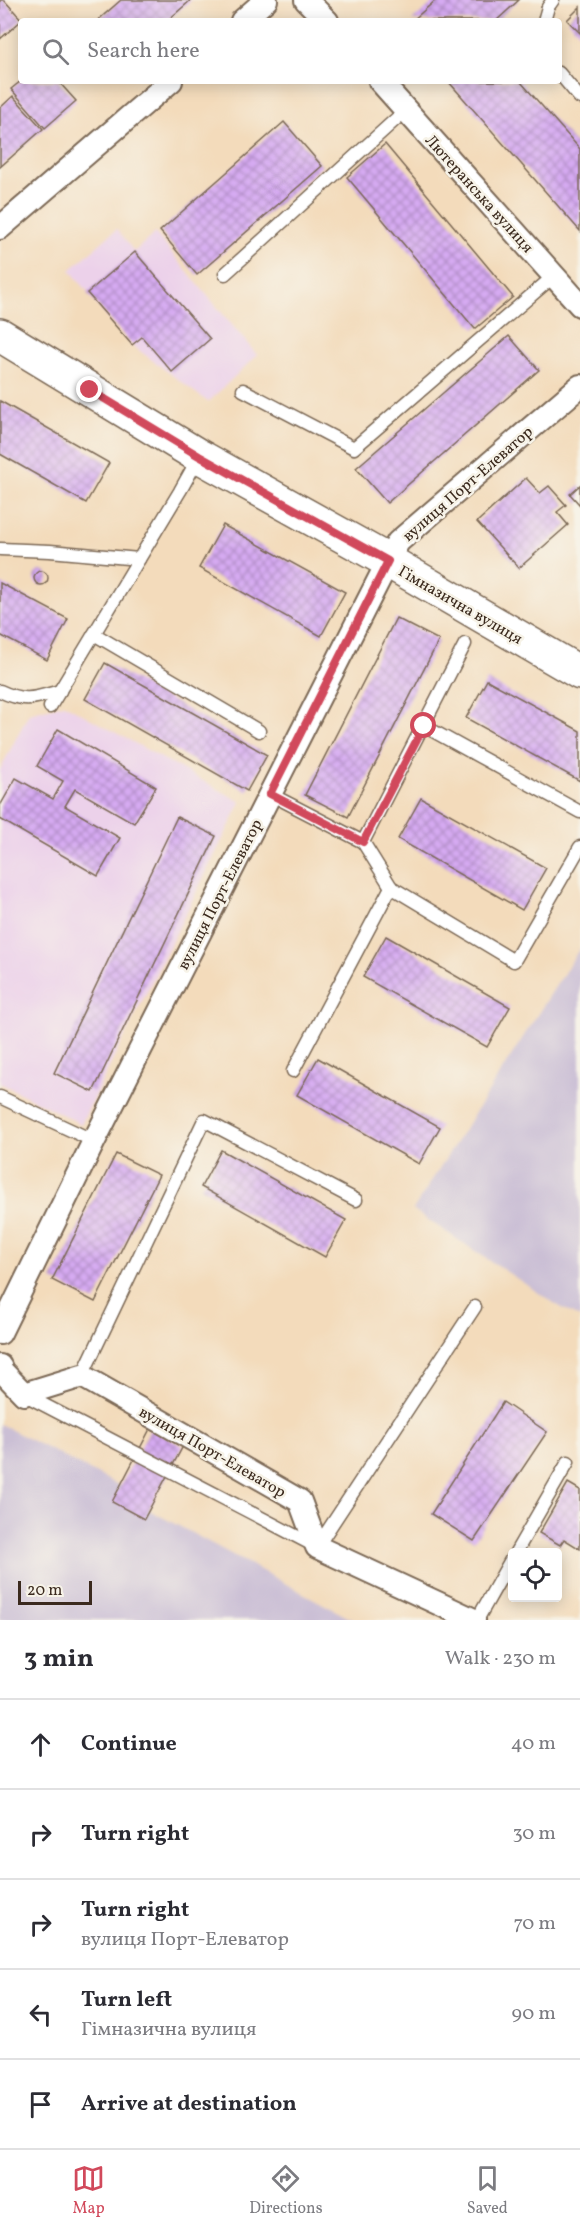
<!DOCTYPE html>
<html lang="en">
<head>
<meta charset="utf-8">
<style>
	body { margin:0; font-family:Vollkorn,serif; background:#f2f2f3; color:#2b2b33 }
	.controls { position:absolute; right:18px; bottom:18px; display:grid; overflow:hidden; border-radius:6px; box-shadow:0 3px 15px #0003 }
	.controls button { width:54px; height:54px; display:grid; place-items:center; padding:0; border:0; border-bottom:2px solid #e1e1e2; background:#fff; color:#2b2b33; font:30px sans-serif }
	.scale { position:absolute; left:18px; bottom:15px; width:74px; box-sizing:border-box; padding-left:6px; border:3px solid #3b2a1e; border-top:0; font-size:16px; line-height:21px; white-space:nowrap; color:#3b2a1e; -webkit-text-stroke:4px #f7f3e8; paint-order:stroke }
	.stop { position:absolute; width:18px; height:18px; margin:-14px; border:4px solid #d1495b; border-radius:50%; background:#fff }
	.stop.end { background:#d1495b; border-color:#fff; box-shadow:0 2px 6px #0008 }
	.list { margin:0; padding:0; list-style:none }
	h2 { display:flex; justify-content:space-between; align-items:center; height:78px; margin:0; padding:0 24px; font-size:26px }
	h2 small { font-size:20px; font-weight:400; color:#7c7c81 }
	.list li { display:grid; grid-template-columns:39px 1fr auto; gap:18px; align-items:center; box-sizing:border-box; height:90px; padding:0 24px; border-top:2px solid #e1e1e2 }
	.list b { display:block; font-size:22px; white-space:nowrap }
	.list p { margin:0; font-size:20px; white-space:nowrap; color:#7c7c81 }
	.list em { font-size:20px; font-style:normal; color:#7c7c81 }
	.icon { flex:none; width:33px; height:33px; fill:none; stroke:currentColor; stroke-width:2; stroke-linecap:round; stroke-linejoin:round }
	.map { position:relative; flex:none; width:580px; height:1620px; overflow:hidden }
	.search { position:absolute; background:#fff; box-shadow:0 3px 15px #0003; left:18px; right:18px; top:18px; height:66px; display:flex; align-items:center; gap:15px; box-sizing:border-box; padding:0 21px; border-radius:6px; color:#7c7c81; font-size:22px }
	.sheet { height:528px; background:#fff }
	nav { display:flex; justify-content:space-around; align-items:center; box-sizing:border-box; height:84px; border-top:2px solid #e1e1e2; background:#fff; font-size:16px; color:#7c7c81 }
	nav a { display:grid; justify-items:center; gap:3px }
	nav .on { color:#d1495b }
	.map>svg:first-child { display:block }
	.built { fill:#ecd1ea }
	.industrial { fill:#cbbfd5 }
	.building { fill:url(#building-cross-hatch) }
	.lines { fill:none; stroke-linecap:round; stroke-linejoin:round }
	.lane-casing { stroke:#7b6855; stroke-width:15 }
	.street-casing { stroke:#7b6855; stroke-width:26 }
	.secondary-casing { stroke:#7b6855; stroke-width:36 }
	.lane { stroke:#fff; stroke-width:12 }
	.street { stroke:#fff; stroke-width:22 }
	.secondary { stroke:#fff; stroke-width:33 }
	.route { stroke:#d1495b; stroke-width:8 }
	.labels { text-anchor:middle; stroke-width:5; stroke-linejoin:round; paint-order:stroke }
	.street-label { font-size:16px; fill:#3b2a1e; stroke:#f7f3e8 }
</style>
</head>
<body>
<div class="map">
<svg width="580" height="1620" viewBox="0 0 580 1620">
	<defs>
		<pattern id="building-cross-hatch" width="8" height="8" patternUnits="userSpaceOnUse" patternTransform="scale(1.5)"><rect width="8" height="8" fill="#d6aaf2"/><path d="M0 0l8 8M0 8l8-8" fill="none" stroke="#af8bc3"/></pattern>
	</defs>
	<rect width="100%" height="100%" fill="#f7f3e8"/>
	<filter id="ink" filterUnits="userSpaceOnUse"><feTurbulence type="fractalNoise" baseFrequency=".0167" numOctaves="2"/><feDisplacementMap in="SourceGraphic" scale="12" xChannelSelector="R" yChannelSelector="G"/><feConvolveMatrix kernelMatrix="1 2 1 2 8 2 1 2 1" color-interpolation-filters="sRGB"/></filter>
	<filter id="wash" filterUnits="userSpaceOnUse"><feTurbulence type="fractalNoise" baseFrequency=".008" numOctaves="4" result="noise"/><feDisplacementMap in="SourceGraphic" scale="24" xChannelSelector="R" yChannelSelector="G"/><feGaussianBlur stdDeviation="1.35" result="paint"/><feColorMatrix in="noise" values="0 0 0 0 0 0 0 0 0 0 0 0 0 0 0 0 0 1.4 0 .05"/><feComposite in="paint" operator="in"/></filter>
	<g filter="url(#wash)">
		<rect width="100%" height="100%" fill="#f3dbbb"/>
		<g class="built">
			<polygon points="117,229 134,252 155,233 257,355 208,402 132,345 70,270"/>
			<polygon points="64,704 241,802 81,1124 0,1083 0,770 29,713"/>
		</g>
		<g class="industrial">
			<polygon points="580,948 580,1318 557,1305 413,1210"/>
			<polygon points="0,1424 120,1486 112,1502 144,1519 149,1510 353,1620 0,1620"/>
		</g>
		<g id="blocks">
			<g class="building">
				<polygon points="0,0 4,0 22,20 0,39"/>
				<polygon points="121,0 191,0 167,21 97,21"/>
				<polygon points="436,0 519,0 496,21 412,21"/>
				<polygon points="580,7 580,33 567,20"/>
				<polygon points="21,81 58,81 76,101 45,128 11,89"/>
				<polygon points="448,81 520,81 580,149 580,231"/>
				<polygon points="13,96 43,129 0,167 0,108"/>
				<polygon points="284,122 322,166 197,275 160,231"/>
				<polygon points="385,144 513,297 475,329 347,177"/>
				<polygon points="135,252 210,339 172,372 142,337 132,345 87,293"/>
				<polygon points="509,336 539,370 387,503 356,468"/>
				<polygon points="0,401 109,463 86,503 0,454"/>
				<polygon points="526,478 540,493 549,486 566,505 557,512 568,525 519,568 477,522"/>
				<polygon points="580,485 580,505 570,494"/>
				<polygon points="223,525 345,592 321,636 199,568"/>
				<circle cx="41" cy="578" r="7"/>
				<polygon points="0,583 68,619 47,660 0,635"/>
				<polygon points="396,618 439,640 348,817 305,795"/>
				<polygon points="105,663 267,755 247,791 85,699"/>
				<polygon points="487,680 580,731 580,781 466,718"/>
				<polygon points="58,729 156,787 134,823 75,789 65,806 120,838 98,876 0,819 0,806 16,778 53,799 63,781 37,766"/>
				<polygon points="421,798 546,868 522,910 398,839"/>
				<polygon points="177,817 216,836 93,1092 54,1073"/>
				<polygon points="386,936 510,1007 487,1047 363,977"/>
				<polygon points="318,1058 440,1127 419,1164 297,1095"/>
				<polygon points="221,1150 346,1220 325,1257 201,1187"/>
				<polygon points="116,1154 159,1175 95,1302 52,1280"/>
				<polygon points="503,1402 547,1432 474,1541 431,1514"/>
				<polygon points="150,1429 183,1446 144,1519 112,1502"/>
				<polygon points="568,1483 580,1490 580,1549 564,1539 560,1545 539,1533"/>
			</g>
		</g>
	</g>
	<g filter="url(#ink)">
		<use href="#blocks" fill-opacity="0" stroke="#7b6855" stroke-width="1.5"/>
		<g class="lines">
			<g class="lane-casing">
				<g id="lane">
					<polyline points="544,21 548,7 553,0"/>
					<polyline points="559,73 580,98"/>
					<polyline points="225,274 406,110"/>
					<polyline points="243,390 354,448 555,275"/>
					<polyline points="0,549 50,551 139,559"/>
					<polyline points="94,634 259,731"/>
					<path d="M0 691C25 703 35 698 60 691"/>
					<polyline points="50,707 180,491 199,457"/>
					<polyline points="424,726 580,812"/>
					<polyline points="270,794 363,842 391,887 514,961 580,847"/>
					<polyline points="363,842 465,644"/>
					<polyline points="293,1071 391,887"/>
					<polyline points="0,1097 94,1141"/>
					<polyline points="82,1376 204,1120 356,1200"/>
					<polyline points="25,1395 317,1547 475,1307"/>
					<polyline points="516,1552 568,1462"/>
					<polyline points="477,1620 512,1558"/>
				</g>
			</g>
			<g class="street-casing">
				<g id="street">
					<polyline points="306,0 327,21"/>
					<polyline points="242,21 266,0"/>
					<polyline points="380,81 580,305"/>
					<polyline points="0,228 171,81"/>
					<polyline points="0,1333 94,1141 398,542 580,386"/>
					<polyline points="0,1366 2,1371 24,1394 82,1376 300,1501 317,1547 474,1620"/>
				</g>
			</g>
			<g class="secondary-casing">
				<polyline id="secondary" points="0,335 199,456 388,561 580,673"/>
			</g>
			<use href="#lane" class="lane"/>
			<use href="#street" class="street"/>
			<use href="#secondary" class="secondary"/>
		</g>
	</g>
	<g class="lines" filter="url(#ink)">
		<polyline class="route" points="90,390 199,456 388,561 270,794 363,842 424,726"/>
	</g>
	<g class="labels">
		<g class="street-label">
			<text transform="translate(480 193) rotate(48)" y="6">Лютеранська вулиця</text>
			<text transform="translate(467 483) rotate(-41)" y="6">вулиця Порт-Елеватор</text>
			<text transform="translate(461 604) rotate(30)" y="6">Гімназична вулиця</text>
			<text transform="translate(219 894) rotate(-63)" y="6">вулиця Порт-Елеватор</text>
			<text transform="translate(213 1451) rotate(30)" y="6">вулиця Порт-Елеватор</text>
		</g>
	</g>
</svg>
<div class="controls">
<button><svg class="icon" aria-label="locate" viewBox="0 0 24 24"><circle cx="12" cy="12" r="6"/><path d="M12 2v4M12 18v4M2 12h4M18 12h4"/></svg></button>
</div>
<div class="scale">20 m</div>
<div class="stop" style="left:424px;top:726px"></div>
<div class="stop end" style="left:90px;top:390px"></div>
<div class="search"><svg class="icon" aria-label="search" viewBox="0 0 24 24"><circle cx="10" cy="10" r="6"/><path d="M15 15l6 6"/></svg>Search here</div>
</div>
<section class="sheet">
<h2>3 min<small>Walk · 230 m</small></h2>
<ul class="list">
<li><svg class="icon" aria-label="ahead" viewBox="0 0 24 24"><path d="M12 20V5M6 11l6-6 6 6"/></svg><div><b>Continue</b></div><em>40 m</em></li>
<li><svg class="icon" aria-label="right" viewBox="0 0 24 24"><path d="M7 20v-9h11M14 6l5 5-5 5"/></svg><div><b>Turn right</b></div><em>30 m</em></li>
<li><svg class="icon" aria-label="right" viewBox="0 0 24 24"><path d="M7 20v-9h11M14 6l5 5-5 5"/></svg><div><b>Turn right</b><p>вулиця Порт-Елеватор</p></div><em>70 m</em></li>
<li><svg class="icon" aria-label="left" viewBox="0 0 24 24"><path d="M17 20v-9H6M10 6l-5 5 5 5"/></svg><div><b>Turn left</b><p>Гімназична вулиця</p></div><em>90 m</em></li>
<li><svg class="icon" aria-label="arrive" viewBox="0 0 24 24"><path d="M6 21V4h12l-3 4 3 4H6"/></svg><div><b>Arrive at destination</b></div></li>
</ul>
</section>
<nav>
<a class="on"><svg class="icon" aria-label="map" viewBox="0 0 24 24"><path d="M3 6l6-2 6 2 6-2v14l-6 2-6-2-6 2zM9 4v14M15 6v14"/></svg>Map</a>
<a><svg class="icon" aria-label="directions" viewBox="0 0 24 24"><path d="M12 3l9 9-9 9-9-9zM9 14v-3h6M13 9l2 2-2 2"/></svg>Directions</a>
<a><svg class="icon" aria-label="saved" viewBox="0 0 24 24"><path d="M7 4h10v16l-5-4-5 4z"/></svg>Saved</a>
</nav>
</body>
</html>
